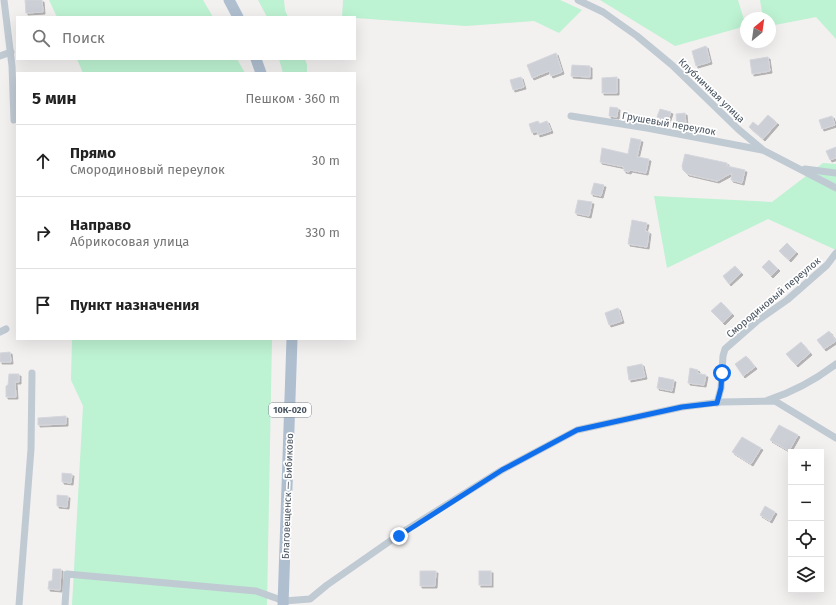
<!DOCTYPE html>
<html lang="ru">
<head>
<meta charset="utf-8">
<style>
	body { margin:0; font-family:"Fira Sans",sans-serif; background:#f2f2f2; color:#222 }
	.controls { position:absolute; right:12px; bottom:12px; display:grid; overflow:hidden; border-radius:0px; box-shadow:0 4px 16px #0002 }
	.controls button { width:36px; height:36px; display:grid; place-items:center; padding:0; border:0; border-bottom:1px solid #e0e0e0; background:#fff; color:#222; font:20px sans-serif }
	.compass { position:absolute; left:740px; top:12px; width:36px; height:36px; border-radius:50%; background:#fff; box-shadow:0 4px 16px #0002; rotate:29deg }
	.stop { position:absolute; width:12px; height:12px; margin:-9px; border:3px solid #0f6fed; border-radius:50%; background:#fff }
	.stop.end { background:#0f6fed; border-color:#fff; box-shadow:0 1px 4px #0008 }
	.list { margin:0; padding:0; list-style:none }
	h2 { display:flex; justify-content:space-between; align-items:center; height:52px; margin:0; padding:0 16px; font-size:17px }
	h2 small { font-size:13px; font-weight:400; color:#767676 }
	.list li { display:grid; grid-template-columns:26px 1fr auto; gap:12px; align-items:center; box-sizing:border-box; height:72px; padding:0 16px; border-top:1px solid #e0e0e0 }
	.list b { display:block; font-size:15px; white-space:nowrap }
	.list p { margin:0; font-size:13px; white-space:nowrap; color:#767676 }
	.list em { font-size:13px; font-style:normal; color:#767676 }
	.icon { flex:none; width:22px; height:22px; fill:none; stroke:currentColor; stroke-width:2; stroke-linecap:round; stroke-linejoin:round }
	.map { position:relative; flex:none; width:836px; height:605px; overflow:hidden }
	.search { position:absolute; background:#fff; box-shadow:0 4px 16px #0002; left:16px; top:16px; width:340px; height:44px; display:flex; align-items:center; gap:10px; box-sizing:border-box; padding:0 14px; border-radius:0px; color:#767676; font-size:15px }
	.panel { position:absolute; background:#fff; box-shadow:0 4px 16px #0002; left:16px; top:72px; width:340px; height:268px; border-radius:0px }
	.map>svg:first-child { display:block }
	.green { fill:#bdf2d2 }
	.building { fill:#cccfd5; stroke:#d4d6dc; filter:url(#shadow) }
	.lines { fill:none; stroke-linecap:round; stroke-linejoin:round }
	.street { stroke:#c0cad3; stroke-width:7 }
	.primary { stroke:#afbfd0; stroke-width:11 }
	.route { stroke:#0f6fed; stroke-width:5 }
	.labels { text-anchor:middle; stroke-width:3.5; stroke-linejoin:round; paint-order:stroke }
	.shield { fill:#fff; stroke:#7e878f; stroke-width:1 }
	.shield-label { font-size:9px; font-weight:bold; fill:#47535f }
	.street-label { font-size:10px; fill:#47535f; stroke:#fff }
</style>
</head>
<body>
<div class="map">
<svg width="836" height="605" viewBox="0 0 836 605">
	<defs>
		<filter id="shadow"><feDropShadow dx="2" dy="2" stdDeviation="0" flood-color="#0004"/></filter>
	</defs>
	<rect width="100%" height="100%" fill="#f3f0f0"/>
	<g class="green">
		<polygon points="49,0 203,0 213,17 57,17"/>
		<polygon points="258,0 284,0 285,10 288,17 267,17"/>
		<polygon points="343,0 560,0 582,10 559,33 534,21 466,26 342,17"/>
		<polygon points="600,0 738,0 746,26 675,46"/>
		<polygon points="760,0 836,0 836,39 816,17 770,26 770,18 763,18"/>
		<polygon points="77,59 237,59 245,73 83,73"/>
		<polygon points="279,59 305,59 307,65 307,73 283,73"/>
		<polygon points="823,163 836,164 836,250 768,219 667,268 654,196 772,202"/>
		<polygon points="72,339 272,339 267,605 72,605 83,406 71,380"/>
	</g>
	<g class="building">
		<polygon points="25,0 42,0 43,12 26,13"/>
		<polygon points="706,46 710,62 696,66 692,51"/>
		<polygon points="556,53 562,72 551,76 549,71 532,78 527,65"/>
		<polygon points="768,57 770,71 752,74 750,60"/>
		<polygon points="572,65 590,66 590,77 571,76"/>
		<polygon points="521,77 524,87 513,90 510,80"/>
		<polygon points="617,77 617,93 602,93 602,78"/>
		<polygon points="610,107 618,108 617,117 609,116"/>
		<polygon points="660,109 671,112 668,121 657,117"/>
		<polygon points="685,113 686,125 677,126 676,114"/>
		<polygon points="768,115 777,123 763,139 749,127 753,122 758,126"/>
		<polygon points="832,116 835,125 822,129 819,120"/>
		<polygon points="538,121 539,124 547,121 551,131 538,135 537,131 532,133 529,124"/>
		<polygon points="631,138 641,140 637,157 649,159 646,173 630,170 629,172 624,171 624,167 600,162 602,148 628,154"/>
		<polygon points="836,147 836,158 830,160 826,151"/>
		<polygon points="685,154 727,163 727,166 745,170 742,183 731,180 732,173 717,181 687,174 683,170 682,166"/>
		<polygon points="594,183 604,185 601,196 591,194"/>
		<polygon points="578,200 592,202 589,216 575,213"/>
		<polygon points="632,220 647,223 645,231 649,232 647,247 628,244"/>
		<polygon points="787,243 796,252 789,260 779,251"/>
		<polygon points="769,260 778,269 771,276 762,267"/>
		<polygon points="735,266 741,273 729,284 723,276"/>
		<polygon points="721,302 732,314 723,323 711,311"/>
		<polygon points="618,308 622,321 609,325 605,313"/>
		<polygon points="829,331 836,341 824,349 817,340"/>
		<polygon points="801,342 810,353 796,365 786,354"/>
		<polygon points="10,352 11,362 0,362 0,353"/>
		<polygon points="746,356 755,367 743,376 735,364"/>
		<polygon points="642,364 645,377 629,380 627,367"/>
		<polygon points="690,368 698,370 697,373 706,375 704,385 688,383"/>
		<polygon points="9,374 19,374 19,382 15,382 16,397 6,397 6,386 8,385"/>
		<polygon points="659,377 674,380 672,391 657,388"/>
		<polygon points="66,416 66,424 38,425 38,418"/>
		<polygon points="779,425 798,435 789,451 770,440"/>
		<polygon points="742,437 761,448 751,464 732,452"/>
		<polygon points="62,473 72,474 71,483 62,482"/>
		<polygon points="57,495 68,496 67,507 57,506"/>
		<polygon points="765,506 775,512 770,521 760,515"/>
		<polygon points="53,569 61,569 60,590 48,589 49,581 52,581"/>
		<polygon points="420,571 436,571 435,586 420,586"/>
		<rect x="479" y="571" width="12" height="14"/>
	</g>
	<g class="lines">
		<g class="street">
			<polyline points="4,0 12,66 14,120"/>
			<polyline points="578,0 603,12 637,36 672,65 738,129 763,150 836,188"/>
			<polyline points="0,56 11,52"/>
			<polyline points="571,116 647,128 762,150"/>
			<polyline points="805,169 836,173"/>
			<polyline points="0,332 6,329"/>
			<path d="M768 400C793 392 815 380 836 364"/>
			<polyline points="717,403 721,388 723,356 725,349 757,321 787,300 827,265 836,253"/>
			<polyline points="19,605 31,449 32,373"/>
			<polyline points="65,605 67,574 256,591 284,601 310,599 327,585 403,532 502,470 577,430 682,407 721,402 775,401 836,438"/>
		</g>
		<g class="primary">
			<polyline points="229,0 238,17"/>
			<polyline points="256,59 261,73"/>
			<polyline points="283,605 292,339"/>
		</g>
	</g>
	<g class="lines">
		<polyline class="route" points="399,536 502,470 577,430 682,407 717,403 721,388 722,373"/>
	</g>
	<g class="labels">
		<rect class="shield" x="269" y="403" width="42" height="14" rx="3"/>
		<g class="shield-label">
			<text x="290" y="413">10К-020</text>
		</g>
		<g class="street-label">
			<text transform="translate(712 90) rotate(44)" y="4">Клубничная улица</text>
			<text transform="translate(669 123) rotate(10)" y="4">Грушевый переулок</text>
			<text transform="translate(773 297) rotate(-40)" y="4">Смородиновый переулок</text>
			<text transform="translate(287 496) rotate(-88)" y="4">Благовещенск — Бибиково</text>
		</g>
	</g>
</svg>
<div class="controls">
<button>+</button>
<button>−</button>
<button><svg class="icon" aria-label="locate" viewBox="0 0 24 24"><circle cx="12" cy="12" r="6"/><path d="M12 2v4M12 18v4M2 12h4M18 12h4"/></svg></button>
<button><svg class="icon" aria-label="layers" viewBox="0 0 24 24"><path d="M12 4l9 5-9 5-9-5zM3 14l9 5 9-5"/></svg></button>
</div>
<svg class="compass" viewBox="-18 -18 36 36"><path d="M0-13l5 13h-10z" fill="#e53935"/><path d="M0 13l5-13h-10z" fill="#767676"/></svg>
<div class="stop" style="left:722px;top:373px"></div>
<div class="stop end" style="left:399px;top:536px"></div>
<div class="search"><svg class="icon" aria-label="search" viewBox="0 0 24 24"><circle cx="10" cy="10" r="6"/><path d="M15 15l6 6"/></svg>Поиск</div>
<section class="panel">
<h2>5 мин<small>Пешком · 360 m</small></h2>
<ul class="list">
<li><svg class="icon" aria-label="ahead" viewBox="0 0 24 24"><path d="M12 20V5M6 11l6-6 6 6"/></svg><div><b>Прямо</b><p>Смородиновый переулок</p></div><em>30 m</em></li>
<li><svg class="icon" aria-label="right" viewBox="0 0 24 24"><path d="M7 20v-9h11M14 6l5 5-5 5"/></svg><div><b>Направо</b><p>Абрикосовая улица</p></div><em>330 m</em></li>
<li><svg class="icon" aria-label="arrive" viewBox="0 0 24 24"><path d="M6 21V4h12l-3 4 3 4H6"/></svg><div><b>Пункт назначения</b></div></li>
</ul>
</section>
</div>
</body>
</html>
